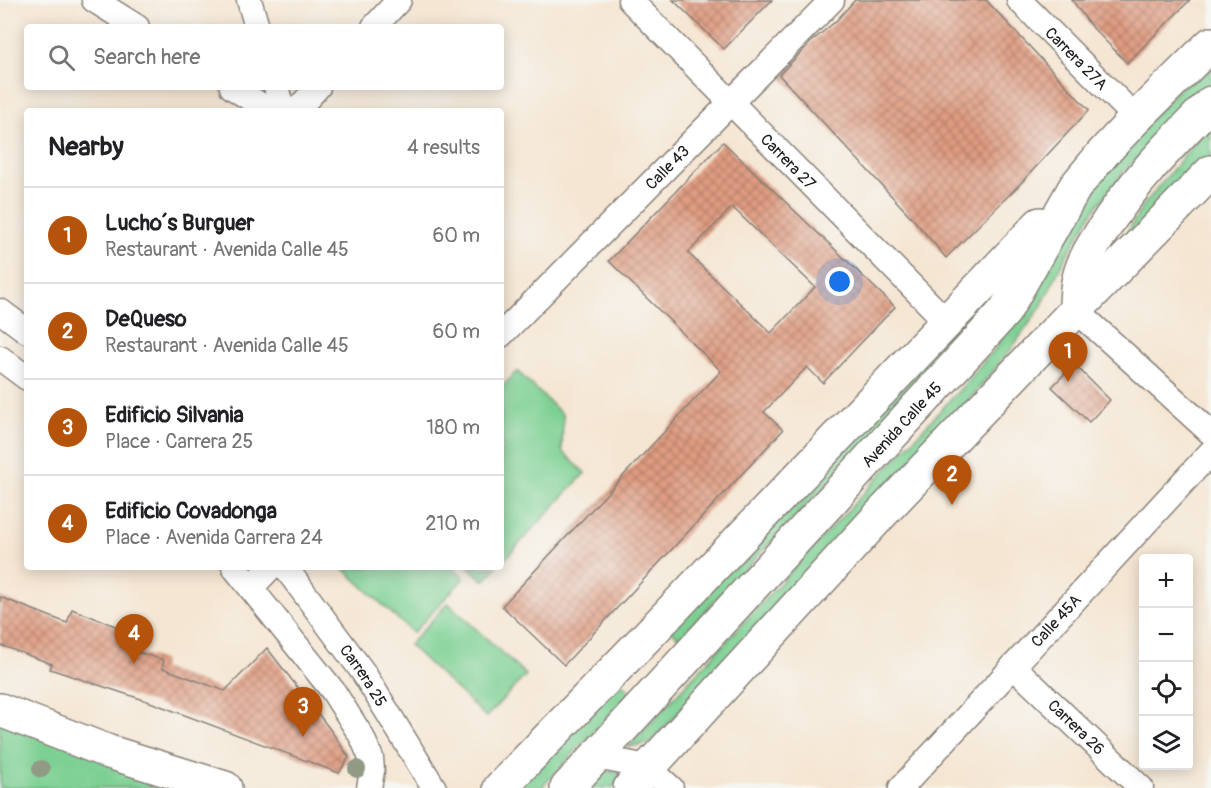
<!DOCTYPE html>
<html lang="en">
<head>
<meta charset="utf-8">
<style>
	body { margin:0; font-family:Pangolin,sans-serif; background:#f2f2f2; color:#202124 }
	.controls { position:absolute; right:18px; bottom:18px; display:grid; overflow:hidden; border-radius:6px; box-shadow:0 3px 15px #0003 }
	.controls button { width:54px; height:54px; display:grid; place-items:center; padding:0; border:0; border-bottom:2px solid #e0e0e0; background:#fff; color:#202124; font:30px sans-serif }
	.you { position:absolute; left:840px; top:282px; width:21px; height:21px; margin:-15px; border:4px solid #fff; border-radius:50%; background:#1a73e8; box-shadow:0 0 0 9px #1a73e833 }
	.badge { display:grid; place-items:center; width:39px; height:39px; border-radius:50%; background:#b45309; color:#fff; font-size:20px; font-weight:700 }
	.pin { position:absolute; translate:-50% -50px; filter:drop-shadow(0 2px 3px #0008) }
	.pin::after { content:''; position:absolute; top:32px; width:21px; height:18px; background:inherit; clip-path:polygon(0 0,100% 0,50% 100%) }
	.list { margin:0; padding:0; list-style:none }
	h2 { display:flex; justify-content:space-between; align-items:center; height:78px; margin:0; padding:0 24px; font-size:26px }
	h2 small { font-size:20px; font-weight:400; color:#757577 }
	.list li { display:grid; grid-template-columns:39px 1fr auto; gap:18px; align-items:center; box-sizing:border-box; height:96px; padding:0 24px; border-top:2px solid #e0e0e0 }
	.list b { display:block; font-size:22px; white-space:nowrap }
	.list p { margin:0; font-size:20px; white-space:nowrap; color:#757577 }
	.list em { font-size:20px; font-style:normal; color:#757577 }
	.icon { flex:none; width:33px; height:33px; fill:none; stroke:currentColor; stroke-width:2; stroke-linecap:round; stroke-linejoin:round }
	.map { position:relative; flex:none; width:1211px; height:788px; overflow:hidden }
	.search { position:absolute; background:#fff; box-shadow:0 3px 15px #0003; left:24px; top:24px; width:480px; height:66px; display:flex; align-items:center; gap:15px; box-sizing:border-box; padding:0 21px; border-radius:6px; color:#757577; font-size:22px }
	.panel { position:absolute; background:#fff; box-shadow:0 3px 15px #0003; left:24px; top:108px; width:480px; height:462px; border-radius:6px }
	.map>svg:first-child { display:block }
	.green { fill:#7dd093; stroke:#4c7658; stroke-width:1.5 }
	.building { fill:url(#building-cross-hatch); fill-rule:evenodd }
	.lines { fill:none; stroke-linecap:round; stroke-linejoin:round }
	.minor-casing { stroke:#888178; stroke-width:27 }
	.secondary-casing { stroke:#888178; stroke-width:36 }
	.trunk-casing { stroke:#888178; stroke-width:36 }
	.minor { stroke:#fff; stroke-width:24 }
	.secondary { stroke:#fff; stroke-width:33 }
	.trunk { stroke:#fff; stroke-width:33 }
	.tree { fill:#909a85 }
	.labels { text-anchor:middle; stroke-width:4.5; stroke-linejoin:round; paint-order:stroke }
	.street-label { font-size:16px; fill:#1c1c1c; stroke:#f6f6f2 }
</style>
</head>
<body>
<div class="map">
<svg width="1211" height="788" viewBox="0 0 1211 788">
	<defs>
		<pattern id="building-cross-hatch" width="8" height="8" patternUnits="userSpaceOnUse" patternTransform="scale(1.5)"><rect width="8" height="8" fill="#df9c81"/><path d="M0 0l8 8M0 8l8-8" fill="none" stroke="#b47e69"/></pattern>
	</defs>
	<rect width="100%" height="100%" fill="#f6f6f2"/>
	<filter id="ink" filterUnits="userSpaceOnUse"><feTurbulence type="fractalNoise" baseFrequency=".0167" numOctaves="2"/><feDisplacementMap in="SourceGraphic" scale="12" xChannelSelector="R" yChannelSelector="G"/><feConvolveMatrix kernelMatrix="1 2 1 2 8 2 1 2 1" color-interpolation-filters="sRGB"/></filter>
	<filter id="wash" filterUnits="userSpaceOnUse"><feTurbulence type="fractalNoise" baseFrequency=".008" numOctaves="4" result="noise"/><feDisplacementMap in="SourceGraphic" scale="24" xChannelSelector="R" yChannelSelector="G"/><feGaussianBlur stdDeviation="1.35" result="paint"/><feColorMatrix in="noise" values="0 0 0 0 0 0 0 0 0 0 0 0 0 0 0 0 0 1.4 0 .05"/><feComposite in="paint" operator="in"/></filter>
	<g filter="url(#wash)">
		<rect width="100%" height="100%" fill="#f5e6d3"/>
		<g class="green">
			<polygon points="1211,54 1211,85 1125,170 1092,213 1064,260 1041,307 1009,352 974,394 650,743 628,747 964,385 996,347 1025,300 1080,195"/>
			<polygon points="1211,123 1211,159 1114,256 1142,207"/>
			<polygon points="1004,274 976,329 679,638 667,626"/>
			<polygon points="517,371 563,415 562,451 585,473 501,563 501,388"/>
			<polygon points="342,567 452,567 464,578 413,633"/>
			<polygon points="468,567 497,567 484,581"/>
			<polygon points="448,603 526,675 486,717 409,645"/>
			<polygon points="618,680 631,692 541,788 516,788"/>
			<polygon points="0,720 190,788 0,788"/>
			<polygon points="600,770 625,773 612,788 583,788"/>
		</g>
		<g id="blocks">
			<g class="building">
				<polygon points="673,0 772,0 724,49"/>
				<polygon points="855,0 986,0 1089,110 1020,184 946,258 913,219 779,75 812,41 836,21"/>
				<polygon points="1072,0 1190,0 1127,63 1090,25"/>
				<path d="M723 142 895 307 823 383 807 367 764 412 783 430 564 665 502 606 721 371 609 261ZM732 207 815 287 771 333 688 253Z"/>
				<polygon points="1074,364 1110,400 1089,422 1052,387"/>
				<polygon points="0,597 67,623 72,609 118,627 117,632 129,636 124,648 164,660 162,668 225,691 267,648 329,728 349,757 339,773 150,702 50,669 52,664 0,645"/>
			</g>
		</g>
	</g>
	<g filter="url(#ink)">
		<use href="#blocks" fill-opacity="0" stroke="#888178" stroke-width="1.5"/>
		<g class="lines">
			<g class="minor-casing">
				<g id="minor">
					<polyline points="94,0 137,27"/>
					<polyline points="249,0 257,27"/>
					<path id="s1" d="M630 0 947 322"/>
					<path id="s2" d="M1019 0 1136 118"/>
					<polyline points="374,27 399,0"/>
					<polyline points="232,87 270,111"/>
					<polyline points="276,87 283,111"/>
					<polyline points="296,111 318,87"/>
					<polyline points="1076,310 1211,433"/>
					<polyline points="0,311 27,331"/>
					<path id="s3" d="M501 335 832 0"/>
					<polyline points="0,358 27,378"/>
					<polyline points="234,567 333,691 362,737 371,758 372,771 369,788"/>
					<path id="s4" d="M285 567 363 672 434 788"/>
					<polyline points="251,588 271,567"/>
					<path id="s5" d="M1013 666 1141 788"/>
					<polyline points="596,757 648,767 671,788"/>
					<path id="s6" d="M901 788 1211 452"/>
				</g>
			</g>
			<g class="secondary-casing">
				<g id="secondary">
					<polyline points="0,710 109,752 225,788"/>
					<polyline points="500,788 656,627 1040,224"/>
					<path id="s7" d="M567 788 988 330 1005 311 1075 187 1104 152 1136 118 1211 44"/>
					<path d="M630 788 882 513 1076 310C1076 299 1076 288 1079 278 1083 261 1092 247 1101 233 1131 184 1171 144 1211 103"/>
				</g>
			</g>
			<g class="trunk-casing">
				<polyline id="trunk" points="1076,310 1211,172"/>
			</g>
			<use href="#minor" class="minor"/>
			<use href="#secondary" class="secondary"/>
			<use href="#trunk" class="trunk"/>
		</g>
		<g class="tree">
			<circle cx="41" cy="769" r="9"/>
			<circle cx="357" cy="769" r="9"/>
		</g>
	</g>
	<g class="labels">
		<g class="street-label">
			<text dy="6" stroke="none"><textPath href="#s2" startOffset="82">Carrera 27A</textPath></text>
			<text dy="6" stroke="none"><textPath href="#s1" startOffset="226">Carrera 27</textPath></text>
			<text dy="6" stroke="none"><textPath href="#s3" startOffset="236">Calle 43</textPath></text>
			<text dy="6" stroke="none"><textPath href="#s7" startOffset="494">Avenida Calle 45</textPath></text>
			<text dy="6" stroke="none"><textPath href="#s6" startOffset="228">Calle 45A</textPath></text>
			<text dy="6" stroke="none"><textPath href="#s4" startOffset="134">Carrera 25</textPath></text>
			<text dy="6" stroke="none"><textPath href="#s5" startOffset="88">Carrera 26</textPath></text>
		</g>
	</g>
</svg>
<div class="controls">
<button>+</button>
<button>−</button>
<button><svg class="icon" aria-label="locate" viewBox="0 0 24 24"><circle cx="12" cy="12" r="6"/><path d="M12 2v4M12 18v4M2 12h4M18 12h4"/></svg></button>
<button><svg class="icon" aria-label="layers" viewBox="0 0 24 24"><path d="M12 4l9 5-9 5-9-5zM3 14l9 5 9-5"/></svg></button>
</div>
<div class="you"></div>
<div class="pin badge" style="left:1068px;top:382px">1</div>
<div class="pin badge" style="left:952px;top:505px">2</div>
<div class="pin badge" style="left:303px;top:737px">3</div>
<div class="pin badge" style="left:134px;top:664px">4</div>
<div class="search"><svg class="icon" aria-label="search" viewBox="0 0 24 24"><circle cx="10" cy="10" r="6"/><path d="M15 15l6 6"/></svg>Search here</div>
<section class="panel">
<h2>Nearby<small>4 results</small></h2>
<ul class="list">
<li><span class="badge">1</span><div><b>Lucho´s Burguer</b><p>Restaurant · Avenida Calle 45</p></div><em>60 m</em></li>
<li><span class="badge">2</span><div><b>DeQueso</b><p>Restaurant · Avenida Calle 45</p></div><em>60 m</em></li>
<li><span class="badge">3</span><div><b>Edificio Silvania</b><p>Place · Carrera 25</p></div><em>180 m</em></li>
<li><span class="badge">4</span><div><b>Edificio Covadonga</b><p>Place · Avenida Carrera 24</p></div><em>210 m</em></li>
</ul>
</section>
</div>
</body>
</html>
